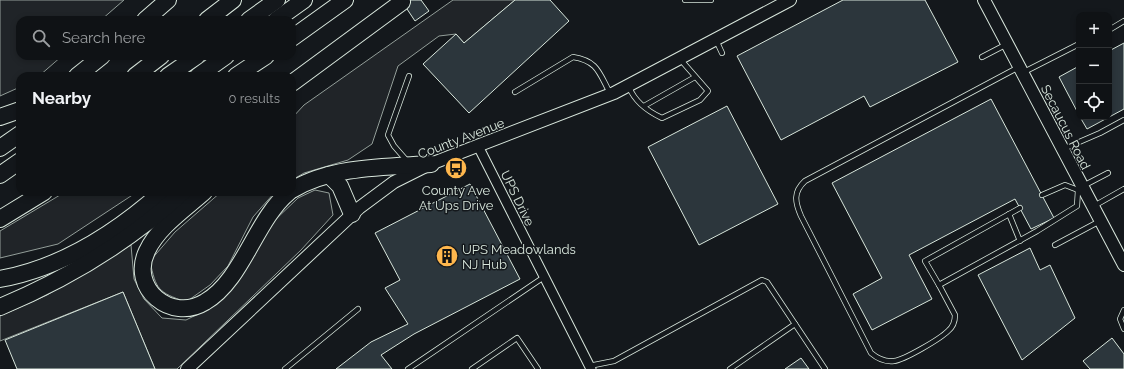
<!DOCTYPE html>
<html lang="en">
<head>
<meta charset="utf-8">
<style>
	body { margin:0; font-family:Raleway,sans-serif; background:#1d2022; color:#f1f3f6 }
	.controls { position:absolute; right:12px; top:12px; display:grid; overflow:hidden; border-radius:8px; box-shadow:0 2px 6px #0003 }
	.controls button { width:36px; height:36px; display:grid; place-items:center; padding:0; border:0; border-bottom:1px solid #2f3234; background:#0f1215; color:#f1f3f6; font:20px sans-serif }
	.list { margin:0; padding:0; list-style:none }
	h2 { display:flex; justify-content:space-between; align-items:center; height:52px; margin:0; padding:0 16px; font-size:17px }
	h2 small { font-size:13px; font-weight:400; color:#9b9ea0 }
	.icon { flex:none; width:22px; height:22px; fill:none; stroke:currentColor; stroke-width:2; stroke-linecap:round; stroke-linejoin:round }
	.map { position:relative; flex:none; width:1124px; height:369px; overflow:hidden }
	.search { position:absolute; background:#0f1215; box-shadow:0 2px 6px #0003; left:16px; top:16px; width:280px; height:44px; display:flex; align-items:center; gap:10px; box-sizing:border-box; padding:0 14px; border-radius:12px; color:#9b9ea0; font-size:15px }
	.panel { position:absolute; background:#0f1215; box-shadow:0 2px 6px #0003; left:16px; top:72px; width:280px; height:124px; border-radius:12px }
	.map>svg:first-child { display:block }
	.green { fill:#202428; stroke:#939e99 }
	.building { fill:#2c363c; stroke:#d8e6dc }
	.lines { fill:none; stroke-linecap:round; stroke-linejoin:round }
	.service-casing { stroke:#d8e6dc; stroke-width:6 }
	.minor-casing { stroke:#d8e6dc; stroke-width:11 }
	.secondary-casing { stroke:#d8e6dc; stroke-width:14 }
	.motorway-casing { stroke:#d8e6dc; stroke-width:18 }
	.service { stroke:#14181c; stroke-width:4.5 }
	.minor { stroke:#14181c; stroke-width:9 }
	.secondary { stroke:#14181c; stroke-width:12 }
	.motorway { stroke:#14181c; stroke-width:16 }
	.labels { text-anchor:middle; stroke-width:3; stroke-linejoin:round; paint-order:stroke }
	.street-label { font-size:13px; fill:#d8e6dc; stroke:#14181c }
	.poi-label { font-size:13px; fill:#d8e6dc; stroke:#14181c }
</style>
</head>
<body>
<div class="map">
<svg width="1124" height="369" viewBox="0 0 1124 369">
	<rect width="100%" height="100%" fill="#14181c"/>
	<g class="green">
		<polygon points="0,0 124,0 101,20 20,20 20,56 62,56 39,76 20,76 20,87 0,96"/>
		<polygon points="453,0 515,0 464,43 456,34 439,36 398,66 372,144 348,160 304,173 292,180 292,118 304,105"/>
		<polygon points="315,190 329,193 333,215 301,250 177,369 155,369 123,292 0,341 0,316 47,295 131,245 134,279 144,299 162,318 186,320 210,308 225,293 274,221 298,198"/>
		<polygon points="65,192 137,192 58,244 0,258 0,231"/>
		<path d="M221 192H275L253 217 228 266 210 285 186 302C158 292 156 290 150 261L175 232Z"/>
	</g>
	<g class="building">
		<polygon points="401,0 421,0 429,11 415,21"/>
		<polygon points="515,0 550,0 569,21 469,113 423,64 456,34 464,43"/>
		<polygon points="843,0 925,0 958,62 870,107 864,96 781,140 737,56"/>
		<polygon points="1124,43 1124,109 1087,129 1080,117 1109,117 1109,51"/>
		<polygon points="1079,66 1079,115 1059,77"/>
		<polygon points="991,99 1054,218 1031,229 1015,199 909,255 932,299 872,330 853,294 882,278 832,183"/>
		<polygon points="727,106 778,204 699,245 648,147"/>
		<polygon points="470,184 520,279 414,334 381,355 392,369 336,369 371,342 408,324 385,288 400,280 375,233"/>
		<polygon points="1030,248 1040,270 1050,265 1075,318 1022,360 978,275"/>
		<polygon points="123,292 155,369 17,369 5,340"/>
		<polygon points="1112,338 1124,354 1124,369 1090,369 1083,361"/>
		<polygon points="801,358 809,369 785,369"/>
	</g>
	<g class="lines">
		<g class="service-casing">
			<g id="service">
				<polyline points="685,0 711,0"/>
				<polyline points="1109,30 1124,21"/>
				<polyline points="716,40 722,53"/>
				<polyline points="982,57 1007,44"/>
				<polyline points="1024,72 1079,44"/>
				<path d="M629 87C635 102 647 111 662 118L700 100 708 91 680 59"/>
				<path d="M515 92 573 57C598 61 599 73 610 93"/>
				<polyline points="644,106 695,77"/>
				<polyline points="1063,149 1100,133 1124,120"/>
				<polyline points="408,162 394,146 388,135 409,76"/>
				<polyline points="1083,186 1108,173"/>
				<polyline points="1042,195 1065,185 1078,190"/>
				<polyline points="1094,206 1124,189"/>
				<polyline points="1020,208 925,261 939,285 1037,231 1077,206 1078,190"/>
				<polyline points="1009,214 1020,241"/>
				<polyline points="1055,245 1100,221"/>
				<path d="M939 285 955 315C955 321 953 327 948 331 940 339 904 360 894 361 885 362 878 359 871 353L801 216C795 202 793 192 805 181L1019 67"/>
				<polyline points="1124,310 1120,319 1124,329"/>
				<polyline points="589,366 614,361 762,280 767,282 825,369"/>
				<polyline points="285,369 358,309"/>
				<polyline points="408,369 544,277"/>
				<polyline points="472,369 517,338 538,369"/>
				<polyline points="730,369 795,324"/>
			</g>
		</g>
		<g class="minor-casing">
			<polyline id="minor" points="478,146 591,369"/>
		</g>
		<g class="secondary-casing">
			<g id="secondary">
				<polyline points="984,0 1124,265"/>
				<polyline points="187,369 359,208 394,182 428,165 614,93 790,0"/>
			</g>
		</g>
		<g class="motorway-casing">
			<g id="motorway">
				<polyline points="145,20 168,0"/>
				<polyline points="207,20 233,0"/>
				<polyline points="249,20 277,0"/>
				<polyline points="276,20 304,0"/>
				<polyline points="292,38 345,0"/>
				<polyline points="77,76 102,56"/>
				<polyline points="135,76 161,56"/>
				<polyline points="168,76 197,56"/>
				<polyline points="198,76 226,56"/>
				<polyline points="236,76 266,56"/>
				<polyline points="292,83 402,2"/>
				<polyline points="0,117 20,110"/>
				<polyline points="0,148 20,134"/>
				<polyline points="0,175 20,161"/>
				<polyline points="329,175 340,186 352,214"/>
				<path d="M292 190C332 166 386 167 431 164"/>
				<path d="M204 192C185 209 158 227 147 251 129 288 171 323 205 302 243 280 255 220 289 192"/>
				<polyline points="0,219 44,192"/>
				<path d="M0 279C61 268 116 233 162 192"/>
				<path d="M0 307C67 279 130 241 183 192"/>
			</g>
		</g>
		<use href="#service" class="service"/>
		<use href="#minor" class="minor"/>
		<use href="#secondary" class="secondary"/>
		<use href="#motorway" class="motorway"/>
	</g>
	<defs>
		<g id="bus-disc" transform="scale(1.15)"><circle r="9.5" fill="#ffb74d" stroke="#14181c"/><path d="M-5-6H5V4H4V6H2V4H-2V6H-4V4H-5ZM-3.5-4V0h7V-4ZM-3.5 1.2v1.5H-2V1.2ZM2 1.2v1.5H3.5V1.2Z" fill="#111"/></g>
		<g id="building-disc" transform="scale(1.15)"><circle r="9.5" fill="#ffb74d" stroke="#14181c"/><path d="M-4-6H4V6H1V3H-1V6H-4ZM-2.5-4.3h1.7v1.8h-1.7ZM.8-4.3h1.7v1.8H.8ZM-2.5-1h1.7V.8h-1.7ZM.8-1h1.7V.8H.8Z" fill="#111"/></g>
	</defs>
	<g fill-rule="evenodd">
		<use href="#bus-disc" x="456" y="168"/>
		<use href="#building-disc" x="447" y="256"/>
	</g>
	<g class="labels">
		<g class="street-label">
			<text transform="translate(1066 127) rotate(63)" y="5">Secaucus Road</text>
			<text transform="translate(461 138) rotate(-21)" y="5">County Avenue</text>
			<text transform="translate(518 198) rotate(64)" y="5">UPS Drive</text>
		</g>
		<g class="poi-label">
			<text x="456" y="195">County Ave<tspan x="456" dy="15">At Ups Drive</tspan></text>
			<text x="462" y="254" text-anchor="start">UPS Meadowlands<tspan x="462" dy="15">NJ Hub</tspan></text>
		</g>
	</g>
</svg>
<div class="controls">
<button>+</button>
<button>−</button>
<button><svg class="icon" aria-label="locate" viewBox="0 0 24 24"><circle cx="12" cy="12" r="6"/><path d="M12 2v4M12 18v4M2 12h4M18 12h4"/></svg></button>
</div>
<div class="search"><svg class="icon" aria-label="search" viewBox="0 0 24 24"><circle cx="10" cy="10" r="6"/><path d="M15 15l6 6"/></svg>Search here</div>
<section class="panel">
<h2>Nearby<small>0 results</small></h2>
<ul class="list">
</ul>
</section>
</div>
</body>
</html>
